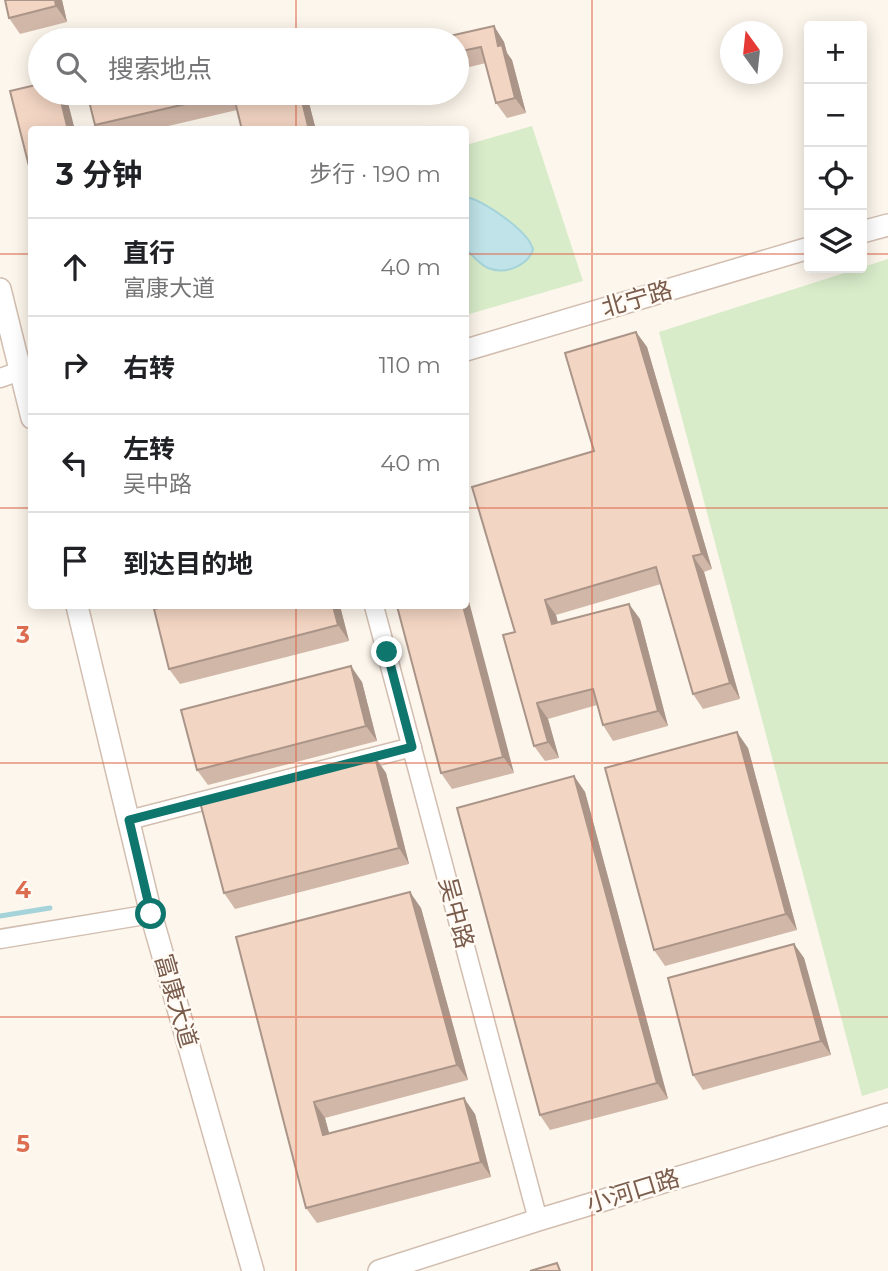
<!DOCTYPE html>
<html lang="zh">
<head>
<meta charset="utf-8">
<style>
	body { margin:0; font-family:Montserrat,"Noto Sans SC",sans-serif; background:#f6f6f6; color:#202124 }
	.controls { position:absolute; right:21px; top:21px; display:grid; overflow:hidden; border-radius:7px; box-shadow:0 4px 18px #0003 }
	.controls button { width:63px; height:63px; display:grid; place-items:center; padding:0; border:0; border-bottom:2px solid #e0e0e0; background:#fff; color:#202124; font:35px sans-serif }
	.compass { position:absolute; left:720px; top:21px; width:63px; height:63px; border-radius:50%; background:#fff; box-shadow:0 4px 18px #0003; rotate:345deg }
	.stop { position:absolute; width:21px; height:21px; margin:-16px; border:5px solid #0f766e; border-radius:50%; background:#fff }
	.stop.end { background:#0f766e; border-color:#fff; box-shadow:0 2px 7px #0008 }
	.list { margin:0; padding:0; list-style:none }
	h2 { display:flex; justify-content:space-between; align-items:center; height:91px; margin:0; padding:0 28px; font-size:30px }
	h2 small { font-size:23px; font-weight:400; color:#757577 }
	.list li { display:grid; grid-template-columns:46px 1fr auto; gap:21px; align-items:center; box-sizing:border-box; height:98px; padding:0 28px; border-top:2px solid #e0e0e0 }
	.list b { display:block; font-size:26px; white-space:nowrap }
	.list p { margin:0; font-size:23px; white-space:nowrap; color:#757577 }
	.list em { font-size:23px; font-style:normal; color:#757577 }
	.icon { flex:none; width:38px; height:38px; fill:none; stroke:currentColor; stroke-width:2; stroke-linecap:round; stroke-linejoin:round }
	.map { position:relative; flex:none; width:888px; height:1271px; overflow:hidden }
	.search { position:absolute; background:#fff; box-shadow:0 4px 18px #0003; left:28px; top:28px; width:441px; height:77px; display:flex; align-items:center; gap:18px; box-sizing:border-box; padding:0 24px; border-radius:38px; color:#757577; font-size:26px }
	.panel { position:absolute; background:#fff; box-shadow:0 4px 18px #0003; left:28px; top:126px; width:441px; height:483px; border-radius:7px }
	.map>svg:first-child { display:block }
	.green { fill:#d8ecc9 }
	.water { fill:#bfe3e8; stroke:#a5d3da; stroke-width:2 }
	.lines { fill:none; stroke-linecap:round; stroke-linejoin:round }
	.stream { stroke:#a5d3da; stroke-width:5 }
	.minor-casing { stroke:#d1beb0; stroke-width:21 }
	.tertiary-casing { stroke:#d1beb0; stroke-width:24 }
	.minor { stroke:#fff; stroke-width:18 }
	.tertiary { stroke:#fff; stroke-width:21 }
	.wall { fill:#d1b7a8 }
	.shaded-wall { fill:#aa9588 }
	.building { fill:#f3d5c3; stroke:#aa9588; stroke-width:2 }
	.route { stroke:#0f766e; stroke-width:9 }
	.grid { fill:none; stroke:#dc6d51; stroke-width:2; stroke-opacity:0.55 }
	.labels { text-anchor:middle; stroke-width:5; stroke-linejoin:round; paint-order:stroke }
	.street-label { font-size:24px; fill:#7a5c4d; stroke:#fffaf3 }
	.grid-label { font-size:23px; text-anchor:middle; font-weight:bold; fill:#dc6d51; stroke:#fffaf3; stroke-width:5; stroke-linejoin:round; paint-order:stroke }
</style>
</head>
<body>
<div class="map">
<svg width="888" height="1271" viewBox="0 0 888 1271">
	<rect width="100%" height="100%" fill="#fdf6ec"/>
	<g class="green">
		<polygon points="532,126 583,281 466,315 466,145"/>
		<polygon points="888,259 888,1088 862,1096 659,332"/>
	</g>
	<path class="water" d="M466 197C482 199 530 232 533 250 527 266 505 275 488 268 479 264 472 255 466 249Z"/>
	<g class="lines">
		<polyline class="stream" points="0,916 50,908"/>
		<g class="minor-casing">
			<g id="minor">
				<polyline points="0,378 20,371"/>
				<polyline points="374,606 538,1220"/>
				<polyline points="129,820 412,747"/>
				<polyline points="0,939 151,914"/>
			</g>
		</g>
		<g class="tertiary-casing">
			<g id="tertiary">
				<polyline points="862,232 888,225"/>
				<polyline points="0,289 32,418"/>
				<polyline points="466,350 809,248"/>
				<polyline points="77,606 151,914 253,1271"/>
				<polyline points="379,1271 538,1220 888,1114"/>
			</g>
		</g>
		<use href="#minor" class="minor"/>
		<use href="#tertiary" class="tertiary"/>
	</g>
	<g class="wall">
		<polygon points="62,0 67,22 20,34 9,18"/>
		<polygon points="494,26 504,42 507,53 512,60 526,113 507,118 496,103 486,63 457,70 457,40"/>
		<polygon points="87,93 356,93 309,103 316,130 242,130 237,110 151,130 98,130 95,125"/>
		<polygon points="636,332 647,347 712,569 704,572 740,699 703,709 693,694 661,584 556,615 558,623 640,619 668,726 613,741 603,725 597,705 548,719 559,758 545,761 534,746 515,632 594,451"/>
		<polygon points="340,606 349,641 180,684 169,669"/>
		<polygon points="397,606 514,773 452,789 441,773"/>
		<polygon points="362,682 377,741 208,785 197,770"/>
		<polygon points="748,748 797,930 665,966 654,950"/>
		<polygon points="375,757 386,773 409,864 235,909 224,893"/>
		<polygon points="574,776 585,792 668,1099 550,1130 540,1115"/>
		<polygon points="421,908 468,1080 325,1118 329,1133 475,1114 491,1177 317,1223 306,1208 236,937"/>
		<polygon points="794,944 804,958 831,1055 703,1090 693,1075"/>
	</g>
	<g class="shaded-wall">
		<polygon points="55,0 62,0 67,22 56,6"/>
		<polygon points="494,26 504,42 507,53 512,60 526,113 515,98 498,46"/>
		<polygon points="59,93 64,93 66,95 75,130 68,130"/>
		<polygon points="300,93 302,93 309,103 316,130 309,130"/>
		<polygon points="636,332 647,347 712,569 702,554"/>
		<polygon points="693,556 704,572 740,699 730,683"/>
		<polygon points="466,590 514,773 503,757 463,606 466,606"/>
		<polygon points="545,600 556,615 562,639 552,624"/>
		<polygon points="629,604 640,619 668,726 658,711"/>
		<polygon points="333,606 340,606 349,641 338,625"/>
		<polygon points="351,666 362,682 377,741 366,726"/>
		<polygon points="537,703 548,719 559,758 548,742"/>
		<polygon points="737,732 748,748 797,930 786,914"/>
		<polygon points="375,757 386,773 409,864 399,848"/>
		<polygon points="574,776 585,792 668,1099 657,1083"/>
		<polygon points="410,892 421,908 468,1080 457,1065"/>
		<polygon points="794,944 804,958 831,1055 821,1041"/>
		<polygon points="464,1098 475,1114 491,1177 481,1162"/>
		<polygon points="314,1102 325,1118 334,1151 323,1135"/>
	</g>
	<g class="building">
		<polygon points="5,0 55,0 56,6 9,18"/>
		<polygon points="494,26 498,46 502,45 515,98 496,103 481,47 457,52 457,40 432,40"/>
		<polygon points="254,34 256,40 229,40"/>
		<polygon points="40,84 40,93 59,93 68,130 32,130 32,178 10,91"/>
		<polygon points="87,93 300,93 309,130 242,130 233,93 95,125"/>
		<polygon points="636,332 702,554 693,556 730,683 693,694 656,567 545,600 552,624 629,604 658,711 603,725 593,689 537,703 548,742 534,746 503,635 515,632 472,487 594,451 565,353"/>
		<polygon points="167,606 333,606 338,625 169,669 154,609"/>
		<polygon points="397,606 463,606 503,757 441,773"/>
		<polygon points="351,666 366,726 197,770 181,710"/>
		<polygon points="737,732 786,914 654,950 605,768"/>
		<polygon points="375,757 399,848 224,893 200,802"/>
		<polygon points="574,776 657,1083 540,1115 457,808"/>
		<polygon points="410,892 457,1065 314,1102 323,1135 464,1098 481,1162 306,1208 236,937"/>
		<polygon points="794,944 821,1041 693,1075 668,978"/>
		<polygon points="557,1263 560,1271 530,1271"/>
	</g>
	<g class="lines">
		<polyline class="route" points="151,914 129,820 412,747 387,652"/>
	</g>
	<path class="grid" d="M296 0V40M592 0V1271M296 93V130M0 254H32M466 254H809M862 254H888M0 508H32M466 508H888M296 606V1271M0 763H888M0 1017H888"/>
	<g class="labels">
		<g class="street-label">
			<text transform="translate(637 299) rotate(-16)" y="8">北宁路</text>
			<text transform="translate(456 913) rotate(75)" y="8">吴中路</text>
			<text transform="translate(176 1001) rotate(74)" y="8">富康大道</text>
			<text transform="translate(633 1191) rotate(-17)" y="8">小河口路</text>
		</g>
	</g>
	<g class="grid-label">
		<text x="23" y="643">3</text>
		<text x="23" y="898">4</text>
		<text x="23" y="1152">5</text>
	</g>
</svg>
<div class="controls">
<button>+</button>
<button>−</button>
<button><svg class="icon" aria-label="locate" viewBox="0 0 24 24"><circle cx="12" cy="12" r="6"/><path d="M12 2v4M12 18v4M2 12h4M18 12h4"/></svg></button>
<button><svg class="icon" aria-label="layers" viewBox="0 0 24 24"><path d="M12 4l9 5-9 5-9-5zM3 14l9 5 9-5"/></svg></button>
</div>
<svg class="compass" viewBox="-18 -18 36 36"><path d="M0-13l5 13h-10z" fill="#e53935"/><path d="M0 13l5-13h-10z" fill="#757577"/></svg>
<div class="stop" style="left:151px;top:914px"></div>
<div class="stop end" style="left:387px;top:652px"></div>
<div class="search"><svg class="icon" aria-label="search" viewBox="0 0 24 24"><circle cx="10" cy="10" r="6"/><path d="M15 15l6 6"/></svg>搜索地点</div>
<section class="panel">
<h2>3 分钟<small>步行 · 190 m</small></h2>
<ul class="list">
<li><svg class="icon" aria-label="ahead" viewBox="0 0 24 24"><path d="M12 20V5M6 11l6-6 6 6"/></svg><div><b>直行</b><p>富康大道</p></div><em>40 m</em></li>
<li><svg class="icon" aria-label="right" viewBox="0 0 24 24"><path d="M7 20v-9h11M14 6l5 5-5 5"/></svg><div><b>右转</b></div><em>110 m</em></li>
<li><svg class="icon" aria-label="left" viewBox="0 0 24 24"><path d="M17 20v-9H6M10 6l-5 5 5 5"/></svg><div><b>左转</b><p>吴中路</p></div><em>40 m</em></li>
<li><svg class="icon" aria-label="arrive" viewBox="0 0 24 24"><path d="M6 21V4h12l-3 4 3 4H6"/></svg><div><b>到达目的地</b></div></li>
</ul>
</section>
</div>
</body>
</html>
